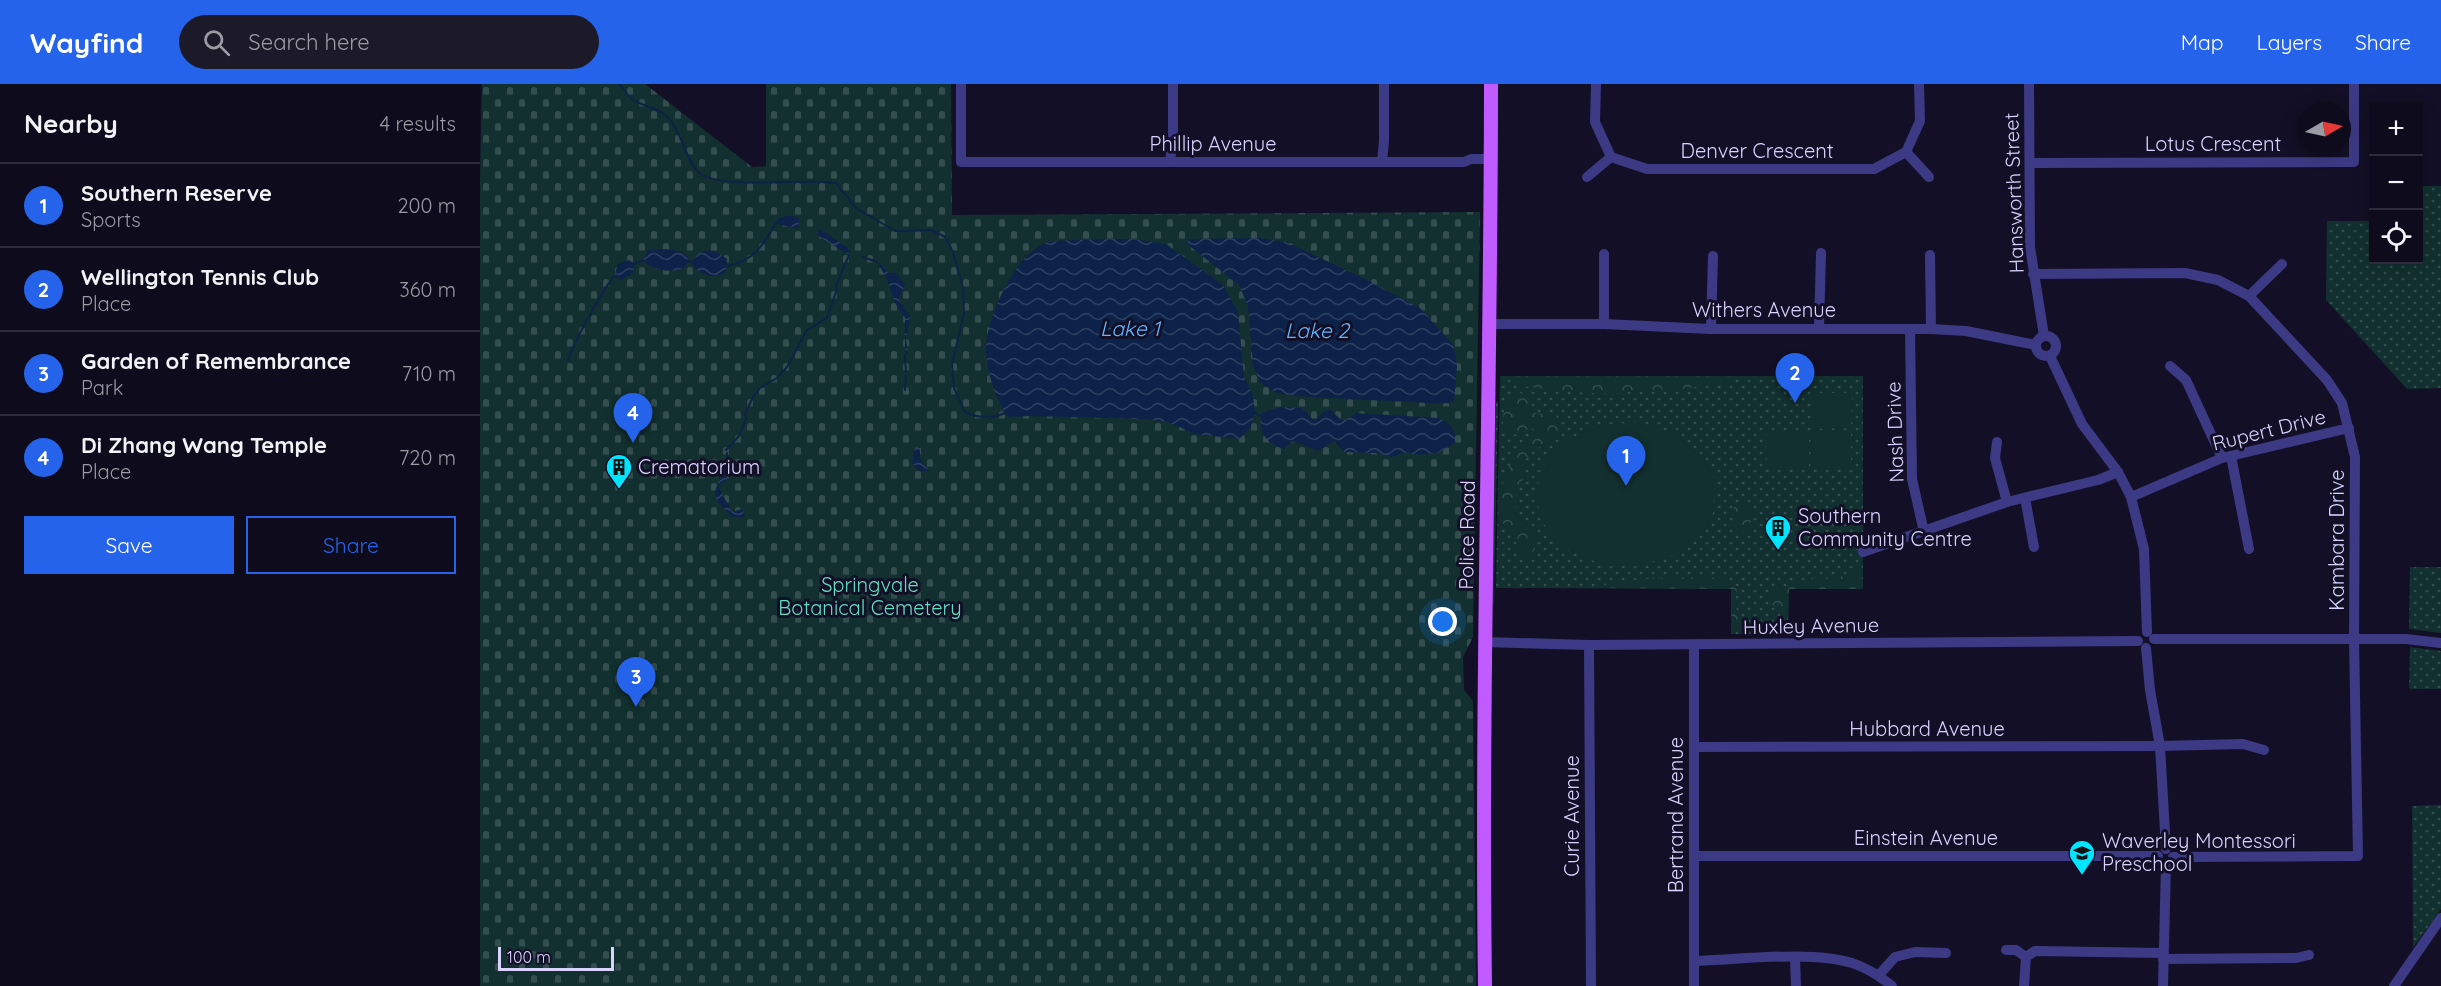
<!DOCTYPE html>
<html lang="en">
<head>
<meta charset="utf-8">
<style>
	body { margin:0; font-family:Quicksand,sans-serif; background:#1c1929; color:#f1f3f6 }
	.controls { position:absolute; right:18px; top:18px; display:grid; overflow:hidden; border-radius:0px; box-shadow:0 3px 15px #0003 }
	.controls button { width:54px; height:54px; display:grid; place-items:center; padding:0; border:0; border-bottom:2px solid #2e2b3b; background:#0e0b1c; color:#f1f3f6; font:30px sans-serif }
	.compass { position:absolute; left:1817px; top:18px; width:54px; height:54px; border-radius:50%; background:#0e0b1c; box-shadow:0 3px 15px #0003; rotate:81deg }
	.scale { position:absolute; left:18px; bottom:15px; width:116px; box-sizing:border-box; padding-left:6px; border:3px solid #d9d4ff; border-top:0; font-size:16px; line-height:21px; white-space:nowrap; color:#d9d4ff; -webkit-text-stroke:4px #130f26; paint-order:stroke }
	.you { position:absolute; left:963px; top:538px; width:21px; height:21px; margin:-15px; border:4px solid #fff; border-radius:50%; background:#1a73e8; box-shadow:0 0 0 9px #1a73e833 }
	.badge { display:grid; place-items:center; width:39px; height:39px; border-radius:50%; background:#2563eb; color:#fff; font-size:20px; font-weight:700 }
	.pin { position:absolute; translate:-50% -50px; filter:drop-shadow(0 2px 3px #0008) }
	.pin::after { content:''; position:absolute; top:32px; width:21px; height:18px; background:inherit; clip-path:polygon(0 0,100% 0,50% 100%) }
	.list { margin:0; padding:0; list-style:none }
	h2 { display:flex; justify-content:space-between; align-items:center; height:78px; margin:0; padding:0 24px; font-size:26px }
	h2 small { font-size:20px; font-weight:400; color:#9b9ba3 }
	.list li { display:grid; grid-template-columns:39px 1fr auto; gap:18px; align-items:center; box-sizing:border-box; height:84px; padding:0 24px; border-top:2px solid #2e2b3b }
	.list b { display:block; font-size:22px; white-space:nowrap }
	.list p { margin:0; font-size:20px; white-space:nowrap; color:#9b9ba3 }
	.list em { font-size:20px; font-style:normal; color:#9b9ba3 }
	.actions { display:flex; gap:12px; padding:18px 24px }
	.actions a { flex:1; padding:14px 0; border:2px solid #2563eb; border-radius:0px; text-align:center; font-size:21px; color:#2563eb }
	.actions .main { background:#2563eb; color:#fff }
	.icon { flex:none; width:33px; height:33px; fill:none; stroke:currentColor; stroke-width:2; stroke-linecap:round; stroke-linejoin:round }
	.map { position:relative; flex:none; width:1961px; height:902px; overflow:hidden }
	header { display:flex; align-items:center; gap:36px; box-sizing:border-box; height:84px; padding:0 30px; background:#2563eb; color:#fff }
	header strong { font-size:28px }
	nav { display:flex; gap:33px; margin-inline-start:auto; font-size:21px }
	.search { width:420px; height:54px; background:#1c1929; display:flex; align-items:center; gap:15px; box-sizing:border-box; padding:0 21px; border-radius:33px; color:#9b9ba3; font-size:22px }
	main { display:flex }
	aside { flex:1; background:#0e0b1c }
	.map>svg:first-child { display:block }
	.green { fill:url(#green-dots) }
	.forest { fill:url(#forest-crowns) }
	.cemetery { fill:url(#cemetery-stones) }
	.pitch { fill:#12302f }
	.water { fill:url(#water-waves) }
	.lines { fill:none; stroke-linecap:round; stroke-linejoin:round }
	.stream { stroke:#0c2248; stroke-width:2 }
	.minor { stroke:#3d3a85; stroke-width:10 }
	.major { stroke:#c25bff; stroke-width:14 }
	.labels { text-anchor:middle; stroke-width:6; stroke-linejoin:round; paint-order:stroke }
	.street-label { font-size:20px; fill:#d9d4ff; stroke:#130f26 }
	.poi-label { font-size:20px; fill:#d9d4ff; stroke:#130f26; text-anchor:start }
	.park-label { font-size:20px; fill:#5fe0c0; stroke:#130f26 }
	.water-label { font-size:21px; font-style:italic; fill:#62b6ff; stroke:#130f26 }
</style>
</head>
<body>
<header>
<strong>Wayfind</strong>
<div class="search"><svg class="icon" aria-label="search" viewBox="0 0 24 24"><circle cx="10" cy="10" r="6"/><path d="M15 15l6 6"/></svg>Search here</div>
<nav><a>Map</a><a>Layers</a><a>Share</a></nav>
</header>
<main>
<aside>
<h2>Nearby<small>4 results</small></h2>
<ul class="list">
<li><span class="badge">1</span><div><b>Southern Reserve</b><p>Sports</p></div><em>200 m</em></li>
<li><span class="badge">2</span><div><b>Wellington Tennis Club</b><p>Place</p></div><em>360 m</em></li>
<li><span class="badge">3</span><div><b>Garden of Remembrance</b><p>Park</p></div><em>710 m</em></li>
<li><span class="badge">4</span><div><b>Di Zhang Wang Temple</b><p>Place</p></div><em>720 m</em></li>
</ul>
<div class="actions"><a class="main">Save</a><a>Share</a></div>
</aside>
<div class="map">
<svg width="1961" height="902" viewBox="0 0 1961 902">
	<defs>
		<pattern id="green-dots" width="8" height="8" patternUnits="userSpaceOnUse" patternTransform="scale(1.5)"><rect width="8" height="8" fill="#12302f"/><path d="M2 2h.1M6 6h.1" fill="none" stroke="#344d4e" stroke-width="1.8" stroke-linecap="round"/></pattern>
		<pattern id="forest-crowns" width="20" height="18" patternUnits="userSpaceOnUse" patternTransform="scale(1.5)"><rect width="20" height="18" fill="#12302f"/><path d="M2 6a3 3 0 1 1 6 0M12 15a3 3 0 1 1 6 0" fill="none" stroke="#344d4e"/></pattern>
		<pattern id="cemetery-stones" width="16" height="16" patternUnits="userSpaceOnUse" patternTransform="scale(1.5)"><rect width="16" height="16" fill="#12302f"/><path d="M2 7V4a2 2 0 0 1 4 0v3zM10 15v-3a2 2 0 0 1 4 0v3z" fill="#344d4e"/></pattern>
		<pattern id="water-waves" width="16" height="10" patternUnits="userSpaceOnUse" patternTransform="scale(1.5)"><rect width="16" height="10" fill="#0c2248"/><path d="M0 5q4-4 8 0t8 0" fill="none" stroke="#2f4163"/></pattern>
	</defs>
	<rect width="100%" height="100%" fill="#130f26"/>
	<g class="green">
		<polygon points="1939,102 1961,102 1961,304 1927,305 1846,216 1847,137 1893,137 1894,176 1938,176"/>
		<polygon points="1020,292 1383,292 1383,505 1309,505 1308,551 1251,550 1251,505 1016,504"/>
		<polygon points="1016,318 1018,318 1014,521 1012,519"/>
		<polygon points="1930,483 1961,483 1961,549 1929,545"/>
		<polygon points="1930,563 1961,567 1961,605 1929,605"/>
		<polygon points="1961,721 1961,825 1933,864 1932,722"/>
	</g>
	<g class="forest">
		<polygon points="1028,292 1250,292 1250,304 1237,300 1202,305 1156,306 1136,310 1107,309 1040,302"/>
		<path d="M1039 308 1048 314 1055 329 1076 331 1079 349 1050 370 1040 384 1044 394 1036 406V432L1055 446C1057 459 1055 467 1048 478L1045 473 1038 469 1040 460C1032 452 1021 440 1019 428 1015 402 1037 362 1058 349L1051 344 1031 352C1018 346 1025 327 1025 314Z"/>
		<polygon points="1268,417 1272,421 1270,448 1258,448 1252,428 1255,420"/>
		<polygon points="1383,484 1383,505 1309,505 1308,537 1302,538 1298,522 1289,521 1294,506 1331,494 1355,495"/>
		<path d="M1240 494 1257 502 1255 521 1260 534 1255 543 1251 544V505L1112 504C1154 493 1197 493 1240 494Z"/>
	</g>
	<polygon class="cemetery" points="2,0 165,0 272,83 286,82 286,0 471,0 472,131 1000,128 993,553 983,573 984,606 993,617 996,902 0,902 0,95"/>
	<g class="pitch">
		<polygon points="1332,309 1372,309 1371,344 1332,345"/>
		<polygon points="1155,338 1196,350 1220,371 1235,394 1233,429 1217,452 1191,472 1158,482 1126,482 1080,462 1063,439 1055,411 1063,382 1083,359 1114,343"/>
		<polygon points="1286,347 1329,347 1329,385 1287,385"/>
		<rect x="1332" y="349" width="39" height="35"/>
	</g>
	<g class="water">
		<polygon points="307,131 319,134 319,142 316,144 298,140 298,135"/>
		<polygon points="340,145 368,164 369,171 340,153 337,150"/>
		<polygon points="779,154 806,158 883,194 940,224 974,262 977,282 974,316 968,320 828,313 796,309 780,298 773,281 768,222 759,201 707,160 709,155"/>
		<path d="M654 155 686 160 743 201 758 228 764 293 773 311 775 329 770 344 759 355 715 350 688 338 663 335 549 332 529 333C516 318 506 286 506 265 506 235 534 173 563 160 573 155 638 155 654 155Z"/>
		<path d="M168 166C182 165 198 163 208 173L206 183C193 190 172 187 163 176Z"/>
		<path d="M228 166 238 169 247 175 246 188C235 196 221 191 212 181 215 172 218 168 228 166Z"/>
		<polygon points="149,176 154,180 153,189 141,196 134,193 138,180"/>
		<path d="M397 178 403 182 408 189H416L425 200C416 222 418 212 430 232L426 254 428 269 425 272V233C414 222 412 209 407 195 405 189 400 185 397 178Z"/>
		<path d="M801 323 822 324 832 335H837L844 327 851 326 861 336H866L876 329 958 334C970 339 976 344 975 359L958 369 942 371 925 369 912 373 895 369 864 368 854 357 838 367 813 357 804 365C787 360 775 346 783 328Z"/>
		<polygon points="440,362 440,375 449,387 439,387 432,378 434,366"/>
		<path d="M243 390H247V396L238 402 252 428 262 425 265 430 263 433H251C235 413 229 415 243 390Z"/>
	</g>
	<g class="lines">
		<g class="stream">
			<path d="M139 0C143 4 146 10 151 14 160 22 175 23 184 30 201 43 206 78 219 89 243 106 323 94 356 99L376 124 415 147 452 146 465 153 473 168 483 204 484 229 472 281 474 304 485 328C498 334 512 335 525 329"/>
			<polyline points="383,173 397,178"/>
			<polyline points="207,177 213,178"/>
			<polyline points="154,180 163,176"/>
			<path d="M248 182C277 175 282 161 297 138"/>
			<polyline points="425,272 426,288"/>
			<path d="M88 277C91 263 124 203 134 193"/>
			<polyline points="425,306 426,291"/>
			<polyline points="775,329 781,332"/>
			<polyline points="246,366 259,352 266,335 265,330 273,313 280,304 297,294 307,283 327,246 347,234 357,205 356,202 369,171"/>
			<polyline points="245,389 247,369"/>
		</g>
		<g class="minor">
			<polyline points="481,0 481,78 984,78 991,75 1011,75"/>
			<polyline points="1116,0 1115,38 1131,73 1167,85 1394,85 1426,68 1440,37 1439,0"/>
			<polyline points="1549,0 1550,163 1564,252"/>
			<polyline points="1426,68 1449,93"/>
			<polyline points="690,78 693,52 693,0"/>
			<polyline points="902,78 904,57 904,0"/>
			<polyline points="1550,79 1874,78 1874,0"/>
			<polyline points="1107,93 1131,73"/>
			<polyline points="1450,171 1451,245"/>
			<polyline points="1553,190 1705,189 1738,196 1769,212 1847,296 1862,319 1875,373 1874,556 1878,772 1693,773"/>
			<polyline points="1769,212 1802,180"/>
			<polyline points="1010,240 1124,240 1231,245 1451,245 1486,247 1556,261"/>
			<polyline points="1124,240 1124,170"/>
			<polyline points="1339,244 1341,169"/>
			<polyline points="1231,245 1233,172"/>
			<polyline points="1430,245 1432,395 1444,448"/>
			<circle cx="1566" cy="262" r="10"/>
			<polyline points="1570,272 1602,340 1638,388 1651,413 1664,465 1667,548"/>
			<polyline points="1690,282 1706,296 1742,374"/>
			<polyline points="1517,358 1515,374 1527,418"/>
			<polyline points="1751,372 1769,465"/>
			<polyline points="1651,413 1742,374 1869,344"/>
			<polyline points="1545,414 1554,463"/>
			<polyline points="1383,468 1527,418 1618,396 1638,388"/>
			<polyline points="1674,555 1926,555 1961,559"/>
			<polyline points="1005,558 1109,561 1658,557"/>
			<polyline points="1109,561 1111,902"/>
			<polyline points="1214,561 1214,902"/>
			<polyline points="1666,564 1670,606 1680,662 1686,765"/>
			<polyline points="1214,663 1680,662 1763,660 1784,666"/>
			<polyline points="1215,772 1678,772"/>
			<polyline points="1526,866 1536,866 1546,873"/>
			<polyline points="1315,874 1316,902"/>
			<polyline points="1683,875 1816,874 1829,871"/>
			<path d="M1214 877C1258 876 1331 866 1372 879 1387 884 1400 892 1412 902"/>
			<polyline points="1399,891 1415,873 1435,868 1466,869"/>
			<polyline points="1544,902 1546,873 1555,867 1683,869"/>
			<polyline points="1683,902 1686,780"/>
			<polyline points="1914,902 1961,834"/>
		</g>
		<path class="major" d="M1005 902C1001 601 1011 301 1011 0"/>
	</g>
	<defs>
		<g id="building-pin" transform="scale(1.35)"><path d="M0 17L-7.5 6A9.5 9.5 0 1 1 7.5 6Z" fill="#00e5ff" stroke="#130f26"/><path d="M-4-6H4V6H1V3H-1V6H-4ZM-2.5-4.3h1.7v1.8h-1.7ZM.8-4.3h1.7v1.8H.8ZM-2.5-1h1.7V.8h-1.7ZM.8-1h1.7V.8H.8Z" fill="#111"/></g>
		<g id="school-pin" transform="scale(1.35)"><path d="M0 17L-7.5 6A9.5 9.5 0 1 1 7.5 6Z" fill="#00e5ff" stroke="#130f26"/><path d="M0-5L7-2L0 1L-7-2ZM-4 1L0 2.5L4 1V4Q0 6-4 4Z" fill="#111"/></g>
	</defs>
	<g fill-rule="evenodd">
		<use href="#building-pin" x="139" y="383"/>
		<use href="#building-pin" x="1298" y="444"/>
		<use href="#school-pin" x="1602" y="769"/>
	</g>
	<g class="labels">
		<g class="street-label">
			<text x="733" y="67">Phillip Avenue</text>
			<text x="1733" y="67">Lotus Crescent</text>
			<text x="1277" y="74">Denver Crescent</text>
			<text transform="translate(1534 109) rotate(-92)" y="7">Hansworth Street</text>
			<text x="1284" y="233">Withers Avenue</text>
			<text transform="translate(1789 346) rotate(-14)" y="7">Rupert Drive</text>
			<text transform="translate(1415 348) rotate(-92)" y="7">Nash Drive</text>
			<text transform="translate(987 451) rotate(-89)" y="7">Police Road</text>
			<text transform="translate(1857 456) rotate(-90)" y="7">Kambara Drive</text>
			<text transform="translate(1331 542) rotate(-1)" y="7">Huxley Avenue</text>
			<text x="1447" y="652">Hubbard Avenue</text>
			<text transform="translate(1196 731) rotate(-90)" y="7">Bertrand Avenue</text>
			<text transform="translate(1092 732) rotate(-90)" y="7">Curie Avenue</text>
			<text x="1446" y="761">Einstein Avenue</text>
		</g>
		<g class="poi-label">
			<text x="158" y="390">Crematorium</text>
			<text x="1318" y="439">Southern<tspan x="1318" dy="23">Community Centre</tspan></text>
			<text x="1622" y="764">Waverley Montessori<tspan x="1622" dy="23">Preschool</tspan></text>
		</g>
		<g class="park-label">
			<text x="390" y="508">Springvale<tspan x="390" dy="23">Botanical Cemetery</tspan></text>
		</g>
		<g class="water-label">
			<text x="650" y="252">Lake 1</text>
			<text x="837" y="254">Lake 2</text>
		</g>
	</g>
</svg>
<div class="controls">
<button>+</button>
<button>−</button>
<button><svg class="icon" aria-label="locate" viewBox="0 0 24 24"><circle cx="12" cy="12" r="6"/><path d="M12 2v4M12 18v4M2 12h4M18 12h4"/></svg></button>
</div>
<svg class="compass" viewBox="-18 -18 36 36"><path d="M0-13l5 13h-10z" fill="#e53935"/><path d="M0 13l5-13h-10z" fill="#9b9ba3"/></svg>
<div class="scale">100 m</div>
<div class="you"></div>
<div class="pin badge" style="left:1146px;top:402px">1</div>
<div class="pin badge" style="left:1315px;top:319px">2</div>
<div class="pin badge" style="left:156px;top:623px">3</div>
<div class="pin badge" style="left:153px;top:359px">4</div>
</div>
</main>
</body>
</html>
